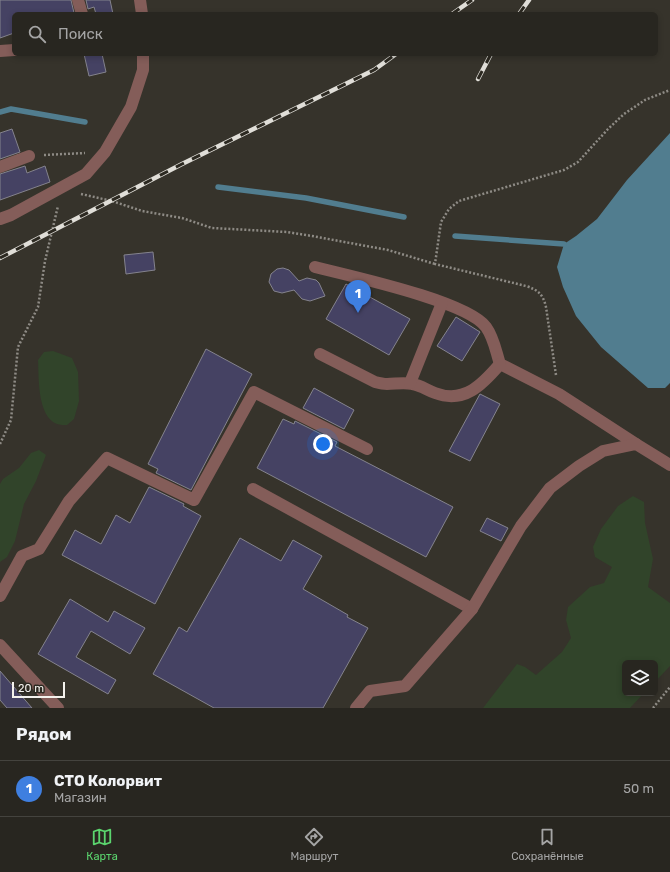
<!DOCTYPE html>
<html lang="ru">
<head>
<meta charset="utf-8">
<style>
	body { margin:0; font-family:Rubik,sans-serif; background:#34322d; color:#f1f3f6 }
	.controls { position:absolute; right:12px; bottom:12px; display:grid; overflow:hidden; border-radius:6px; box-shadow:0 2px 6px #0003 }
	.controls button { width:36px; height:36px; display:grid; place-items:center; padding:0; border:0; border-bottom:1px solid #44433e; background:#282620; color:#f1f3f6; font:20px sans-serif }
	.scale { position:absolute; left:12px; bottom:10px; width:53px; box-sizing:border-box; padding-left:4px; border:2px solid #f4f2ed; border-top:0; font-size:11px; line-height:14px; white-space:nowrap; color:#f4f2ed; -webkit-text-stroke:3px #2c2921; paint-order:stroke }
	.you { position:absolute; left:323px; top:444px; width:14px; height:14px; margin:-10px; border:3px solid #fff; border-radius:50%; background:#1a73e8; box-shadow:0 0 0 6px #1a73e833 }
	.badge { display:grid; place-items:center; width:26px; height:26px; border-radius:50%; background:#5bd56e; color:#fff; font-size:13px; font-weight:700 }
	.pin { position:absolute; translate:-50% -33px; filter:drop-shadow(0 1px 2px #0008) }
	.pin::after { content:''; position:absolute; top:21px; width:14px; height:12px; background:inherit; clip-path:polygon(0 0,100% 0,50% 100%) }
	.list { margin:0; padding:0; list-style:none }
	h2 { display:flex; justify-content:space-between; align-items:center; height:52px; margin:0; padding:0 16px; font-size:17px }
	h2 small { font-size:13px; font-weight:400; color:#a5a5a5 }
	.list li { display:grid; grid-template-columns:26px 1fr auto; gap:12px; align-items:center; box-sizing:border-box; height:56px; padding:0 16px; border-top:1px solid #44433e }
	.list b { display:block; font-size:15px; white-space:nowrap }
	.list p { margin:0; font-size:13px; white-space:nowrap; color:#a5a5a5 }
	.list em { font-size:13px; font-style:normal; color:#a5a5a5 }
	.icon { flex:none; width:22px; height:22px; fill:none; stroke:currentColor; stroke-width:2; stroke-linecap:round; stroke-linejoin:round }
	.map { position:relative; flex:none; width:670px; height:708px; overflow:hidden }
	.search { position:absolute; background:#282620; box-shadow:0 2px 6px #0003; left:12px; right:12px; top:12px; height:44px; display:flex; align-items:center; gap:10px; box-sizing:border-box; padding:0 14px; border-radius:6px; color:#a5a5a5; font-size:15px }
	.sheet { height:108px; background:#282620 }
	nav { display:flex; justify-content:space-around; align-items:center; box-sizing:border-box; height:56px; border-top:1px solid #44433e; background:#282620; font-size:11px; color:#a5a5a5 }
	nav a { display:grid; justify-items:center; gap:2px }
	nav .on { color:#5bd56e }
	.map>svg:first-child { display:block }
	.green { fill:#31442a }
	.water { fill:#517d8f }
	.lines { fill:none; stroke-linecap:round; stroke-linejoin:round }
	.stream { stroke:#517d8f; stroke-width:5.5 }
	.building { fill:#454263; stroke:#84838d }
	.path { stroke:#8e8b85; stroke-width:2.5; stroke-dasharray:2 2; stroke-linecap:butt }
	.minor { stroke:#845d59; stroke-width:12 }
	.rail-casing { stroke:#e0ded8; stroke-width:4.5 }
	.rail { stroke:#2c2921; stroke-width:3; stroke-dasharray:9; stroke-linecap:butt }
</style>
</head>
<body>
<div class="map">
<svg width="670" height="708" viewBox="0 0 670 708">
	<rect width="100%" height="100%" fill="#36332b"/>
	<g class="green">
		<path d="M53 351 72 358 78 372 79 401 74 419 67 425C64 425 60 425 57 424 37 416 39 378 38 360L44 352Z"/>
		<polygon points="39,450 46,455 36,481 24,504 15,541 7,557 0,562 0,484 3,479 19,468 31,453"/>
		<polygon points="633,496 644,502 645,523 653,559 648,587 670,603 670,666 655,682 655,663 625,663 625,693 644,693 630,708 483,708 517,664 525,667 536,675 562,652 571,638 566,620 568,607 590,587 604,583 612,567 595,557 593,547 601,529 618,506"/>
	</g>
	<polygon class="water" points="670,133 670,383 665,388 648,388 601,347 576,316 563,287 557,267 564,244 576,236 597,219 627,180"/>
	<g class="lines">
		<g class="stream">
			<polyline points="0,112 11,109 85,122"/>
			<polyline points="218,187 306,198 404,217"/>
			<polyline points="455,236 564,244"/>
		</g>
	</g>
	<g class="building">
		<polygon points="0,0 71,0 74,13 14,14 14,33 0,38"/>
		<polygon points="86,0 110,0 113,14 96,14 94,7 88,9"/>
		<polygon points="84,54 102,54 106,72 89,76"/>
		<polygon points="12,129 20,152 0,159 0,133"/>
		<polygon points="25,166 27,173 45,166 50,182 0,200 0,174"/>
		<polygon points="153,252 155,270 126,274 124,255"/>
		<polygon points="283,268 289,270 299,281 307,278 316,280 319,283 325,296 310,301 302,299 294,290 282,293 274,291 269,282 271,274 277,269"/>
		<polygon points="346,284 410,319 389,355 326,319"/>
		<polygon points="456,317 480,332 462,361 437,346"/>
		<polygon points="206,349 252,374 191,490 156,473 158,469 148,464"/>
		<polygon points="314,388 354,410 344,429 303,408"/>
		<polygon points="480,394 500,404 470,461 449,451"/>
		<polygon points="283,419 294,424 295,421 337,442 335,446 453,507 426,557 257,468"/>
		<polygon points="149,487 184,504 183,506 201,516 155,604 62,555 75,530 101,544 116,515 130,523"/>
		<polygon points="487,518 508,528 501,541 480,531"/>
		<polygon points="240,538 281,561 293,540 322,556 303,589 348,615 347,617 368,628 323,708 214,708 153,674 179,627 187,632"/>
		<polygon points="70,599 108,622 114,611 145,628 130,654 91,631 76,657 116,680 108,694 38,654"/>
		<polygon points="0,671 32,708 7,708 0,700"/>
	</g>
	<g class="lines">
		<g class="path">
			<polyline points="44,155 85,153"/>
			<polyline points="81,194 112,201 142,211 182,218 212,228 287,232 312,236 388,250 435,264"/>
			<path d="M556 375 546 307C543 294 538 290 526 286L435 264 441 222 449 209 459 201 564 170 578 162 608 129 624 114 645 100 670 90"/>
			<polyline points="0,444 11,420 18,347 38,307 45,261 58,206"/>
			<polyline points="653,708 670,687"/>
		</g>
		<g class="minor">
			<polyline points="78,0 82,14"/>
			<polyline points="140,0 142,14"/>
			<polyline points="0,51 14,50"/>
			<polyline points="0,167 29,156"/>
			<polyline points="0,219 11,215 86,174 105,152 131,107 143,70 143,54"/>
			<path d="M315 267C350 276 467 301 486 327 494 338 496 352 500 364L559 394 636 444"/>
			<path d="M320 354 375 382C379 383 383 384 387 384 395 384 404 382 412 384 420 385 427 390 435 393 464 404 482 385 500 364"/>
			<polyline points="410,383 442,303"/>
			<polyline points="253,489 472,609"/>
			<polyline points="0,596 22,556 39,549 69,501 107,458 194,500 254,392 367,449"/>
			<polyline points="0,645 58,708"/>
			<polyline points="356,708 370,691 405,686 472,609 521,526 550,488 579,466 603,451 636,444 670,465"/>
		</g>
		<g class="rail-casing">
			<g id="rail">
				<polyline points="452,14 472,0"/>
				<polyline points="519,14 529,0"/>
				<polyline points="478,79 491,54"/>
				<polyline points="0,258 182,164 374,70 396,54"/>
			</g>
		</g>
		<use href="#rail" class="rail"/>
	</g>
</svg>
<div class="controls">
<button><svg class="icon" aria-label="layers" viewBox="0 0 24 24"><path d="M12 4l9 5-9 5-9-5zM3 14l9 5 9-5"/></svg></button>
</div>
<div class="scale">20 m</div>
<div class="you"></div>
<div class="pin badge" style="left:358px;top:313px;background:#3f7fe0">1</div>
<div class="search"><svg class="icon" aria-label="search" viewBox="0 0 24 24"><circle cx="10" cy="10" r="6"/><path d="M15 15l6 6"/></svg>Поиск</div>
</div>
<section class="sheet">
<h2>Рядом<small></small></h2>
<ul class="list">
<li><span class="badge" style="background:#3f7fe0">1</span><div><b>СТО Колорвит</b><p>Магазин</p></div><em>50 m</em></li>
</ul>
</section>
<nav>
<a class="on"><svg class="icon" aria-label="map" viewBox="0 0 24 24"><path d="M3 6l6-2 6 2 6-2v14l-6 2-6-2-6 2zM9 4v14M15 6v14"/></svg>Карта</a>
<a><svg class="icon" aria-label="directions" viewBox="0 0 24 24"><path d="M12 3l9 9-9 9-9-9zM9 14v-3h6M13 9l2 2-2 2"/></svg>Маршрут</a>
<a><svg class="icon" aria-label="saved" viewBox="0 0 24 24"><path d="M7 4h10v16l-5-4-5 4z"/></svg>Сохранённые</a>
</nav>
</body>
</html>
